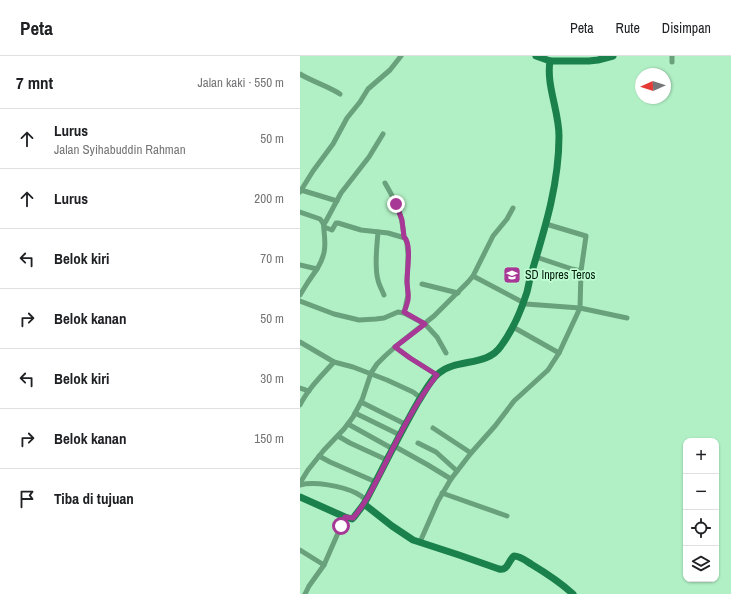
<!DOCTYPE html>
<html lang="id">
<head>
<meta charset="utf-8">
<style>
	body { margin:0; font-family:"Archivo Narrow",sans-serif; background:#f2f2f2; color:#202124 }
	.controls { position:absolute; right:12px; bottom:12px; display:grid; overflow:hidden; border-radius:8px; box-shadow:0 1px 3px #0004 }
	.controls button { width:36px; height:36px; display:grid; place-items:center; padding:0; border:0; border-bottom:1px solid #e0e0e0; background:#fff; color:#202124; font:20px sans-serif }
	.compass { position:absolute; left:335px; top:12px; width:36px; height:36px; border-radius:50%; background:#fff; box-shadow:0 1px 3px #0004; rotate:267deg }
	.stop { position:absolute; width:12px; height:12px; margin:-9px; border:3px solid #a73895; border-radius:50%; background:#fff }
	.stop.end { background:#a73895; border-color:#fff; box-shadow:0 1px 4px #0008 }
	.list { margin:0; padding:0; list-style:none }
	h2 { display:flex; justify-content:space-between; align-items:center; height:52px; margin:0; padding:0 16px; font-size:17px }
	h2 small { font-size:13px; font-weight:400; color:#757577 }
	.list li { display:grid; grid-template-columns:26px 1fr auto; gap:12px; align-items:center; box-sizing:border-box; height:60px; padding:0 16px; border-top:1px solid #e0e0e0 }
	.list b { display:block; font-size:15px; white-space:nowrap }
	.list p { margin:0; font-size:13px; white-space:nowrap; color:#757577 }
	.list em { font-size:13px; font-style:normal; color:#757577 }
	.icon { flex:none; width:22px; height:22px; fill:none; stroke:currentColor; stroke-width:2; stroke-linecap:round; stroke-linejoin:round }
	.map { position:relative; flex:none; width:431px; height:538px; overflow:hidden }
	header { display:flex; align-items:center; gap:24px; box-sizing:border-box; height:56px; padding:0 20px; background:#fff; border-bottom:1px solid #e0e0e0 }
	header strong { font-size:19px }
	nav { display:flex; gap:22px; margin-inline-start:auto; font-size:14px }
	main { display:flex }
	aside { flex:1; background:#fff }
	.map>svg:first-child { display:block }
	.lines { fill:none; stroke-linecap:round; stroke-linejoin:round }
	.street { stroke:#69a17c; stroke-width:5 }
	.secondary { stroke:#1b814c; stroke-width:7 }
	.route { stroke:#a73895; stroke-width:5 }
	.labels { text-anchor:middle; stroke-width:3.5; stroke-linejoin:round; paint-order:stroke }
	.poi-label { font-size:12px; fill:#021b0c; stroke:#befed2; text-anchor:start }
</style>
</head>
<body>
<header>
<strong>Peta</strong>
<nav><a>Peta</a><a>Rute</a><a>Disimpan</a></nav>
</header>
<main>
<aside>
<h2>7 mnt<small>Jalan kaki · 550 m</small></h2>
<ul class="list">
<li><svg class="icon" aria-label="ahead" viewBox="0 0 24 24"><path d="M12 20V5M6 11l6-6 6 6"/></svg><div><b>Lurus</b><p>Jalan Syihabuddin Rahman</p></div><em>50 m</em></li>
<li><svg class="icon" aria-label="ahead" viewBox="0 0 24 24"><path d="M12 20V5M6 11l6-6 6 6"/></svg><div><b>Lurus</b></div><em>200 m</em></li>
<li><svg class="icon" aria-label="left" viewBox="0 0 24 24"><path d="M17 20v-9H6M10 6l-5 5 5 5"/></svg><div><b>Belok kiri</b></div><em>70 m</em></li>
<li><svg class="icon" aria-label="right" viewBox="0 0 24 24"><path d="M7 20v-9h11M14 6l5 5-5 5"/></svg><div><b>Belok kanan</b></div><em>50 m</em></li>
<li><svg class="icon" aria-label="left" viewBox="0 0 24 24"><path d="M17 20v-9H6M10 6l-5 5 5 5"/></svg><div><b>Belok kiri</b></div><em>30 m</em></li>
<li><svg class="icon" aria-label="right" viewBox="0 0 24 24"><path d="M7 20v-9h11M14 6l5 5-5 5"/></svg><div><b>Belok kanan</b></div><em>150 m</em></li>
<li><svg class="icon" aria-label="arrive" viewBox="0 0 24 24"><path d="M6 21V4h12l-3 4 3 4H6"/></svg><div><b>Tiba di tujuan</b></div></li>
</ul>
</aside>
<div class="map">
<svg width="431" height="538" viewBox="0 0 431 538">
	<rect width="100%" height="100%" fill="#b1f0c5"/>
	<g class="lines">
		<g class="street">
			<polyline points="372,6 372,0"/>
			<path d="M0 18C13 26 28 30 40 38"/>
			<path d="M85 127C97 148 102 157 104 181"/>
			<polyline points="1,134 37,145"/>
			<polyline points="0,136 13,115 33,88 47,62 60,46 68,33 90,14 101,0"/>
			<path d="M0 156 20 163C24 167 24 170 24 175 26 191 25 200 17 213L0 209"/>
			<polyline points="24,168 26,165 41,137 69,101 83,78"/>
			<polyline points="24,171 32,174 36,167 38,167 61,174 88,177 105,182 107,187 108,199 107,226 108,239 104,257"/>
			<path d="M78 176C77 190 74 210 78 224 79 229 82 234 84 239"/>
			<polyline points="236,201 272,213 281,215 286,180 246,168"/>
			<polyline points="173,220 193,180 207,163 213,152"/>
			<polyline points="122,228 158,237"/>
			<polyline points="0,239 8,226 17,213"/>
			<polyline points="0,245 34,258 59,264 76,263 84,262 98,256 104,257 125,268 137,281 146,297"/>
			<polyline points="213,271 259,297"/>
			<polyline points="0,286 34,306 53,311 87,324 113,336 121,342"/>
			<polyline points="95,291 110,302 137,319"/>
			<polyline points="0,332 9,335"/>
			<polyline points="61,346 105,368"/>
			<path d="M0 349C8 333 22 319 34 306"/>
			<polyline points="55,357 100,379"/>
			<polyline points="48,368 93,393"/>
			<polyline points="133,372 171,397"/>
			<polyline points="38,380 50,387 87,404"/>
			<polyline points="118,387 136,396 157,415"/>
			<polyline points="94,390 128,409 151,423"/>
			<polyline points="19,400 30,406 76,426"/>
			<polyline points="0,427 8,414 24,394 44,373 53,361 62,344 71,317 77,308 85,300 95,291 134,260 168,226 173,220 226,248 280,252 327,262"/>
			<path d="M0 429C14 425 42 430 56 437 60 439 63 441 66 444"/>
			<polyline points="142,437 207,460"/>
			<polyline points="120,486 138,445 151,423 171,397 195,370 214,345 248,314 259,297 280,252 281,215"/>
			<polyline points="0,494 24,509"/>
			<polyline points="5,538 9,530 24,509 45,461"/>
		</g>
		<g class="secondary">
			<polyline points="236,0 250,5 289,5 298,4 313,0"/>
			<path d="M0 441 45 461 52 463 54 461 64 448 92 470 113 484 159 499 199 513C208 515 208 505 214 500 220 500 225 504 231 508 246 517 260 526 273 538"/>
			<path d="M64 448C82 414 99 379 118 346 124 337 130 324 139 317 157 302 187 311 201 290 213 274 221 255 227 236 229 228 230 220 233 212 246 169 259 126 259 80 259 55 246 29 250 5"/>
		</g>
	</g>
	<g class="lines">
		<path class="route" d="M41 470 45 461 53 462C66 447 74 430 83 412 99 380 115 347 137 319L110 302 95 291 125 268 104 256C106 252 107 248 108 244 109 238 107 231 107 225 107 214 112 188 104 181L102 164 96 148"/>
	</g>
	<defs>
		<g id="school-square" transform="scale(0.9)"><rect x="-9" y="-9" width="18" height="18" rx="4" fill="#a73895" stroke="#befed2"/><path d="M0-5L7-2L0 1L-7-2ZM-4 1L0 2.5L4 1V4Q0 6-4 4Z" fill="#fff"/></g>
	</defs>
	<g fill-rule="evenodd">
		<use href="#school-square" x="212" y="219"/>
	</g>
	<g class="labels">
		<g class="poi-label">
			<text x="225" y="223">SD Inpres Teros</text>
		</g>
	</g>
</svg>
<div class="controls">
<button>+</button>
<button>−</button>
<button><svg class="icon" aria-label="locate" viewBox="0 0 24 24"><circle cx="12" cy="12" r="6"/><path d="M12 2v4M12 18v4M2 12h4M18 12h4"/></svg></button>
<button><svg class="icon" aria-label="layers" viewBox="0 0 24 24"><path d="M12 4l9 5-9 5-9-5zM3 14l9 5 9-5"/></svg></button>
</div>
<svg class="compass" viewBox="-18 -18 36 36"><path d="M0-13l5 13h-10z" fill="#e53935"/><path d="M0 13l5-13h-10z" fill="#757577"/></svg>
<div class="stop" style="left:41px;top:470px"></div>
<div class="stop end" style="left:96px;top:148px"></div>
</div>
</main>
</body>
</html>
